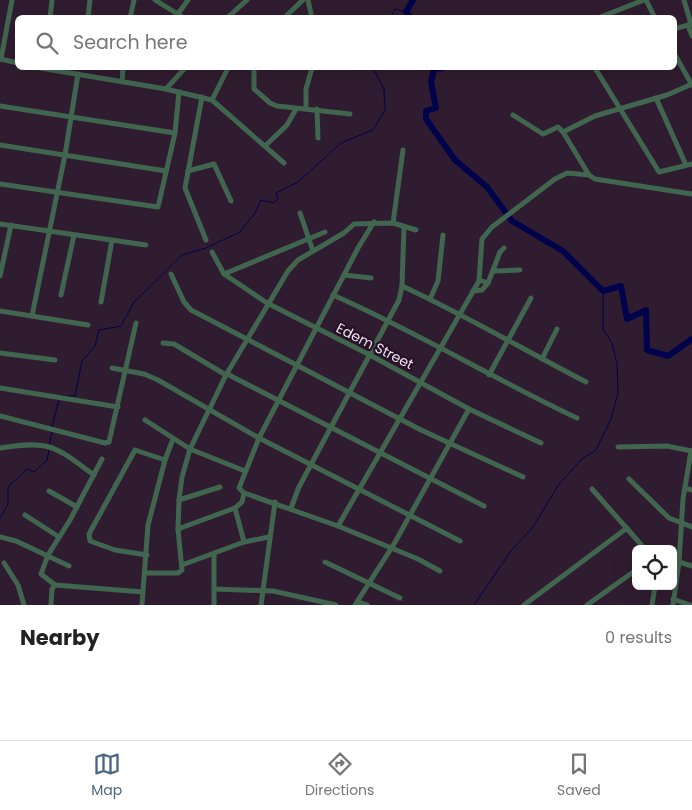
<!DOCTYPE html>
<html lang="en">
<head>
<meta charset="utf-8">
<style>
	body { margin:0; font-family:Poppins,sans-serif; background:#f6f6f6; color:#222 }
	.controls { position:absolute; right:15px; bottom:15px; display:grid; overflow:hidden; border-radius:8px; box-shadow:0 5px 20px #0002 }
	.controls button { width:45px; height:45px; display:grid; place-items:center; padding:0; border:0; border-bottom:1px solid #e0e0e0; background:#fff; color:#222; font:25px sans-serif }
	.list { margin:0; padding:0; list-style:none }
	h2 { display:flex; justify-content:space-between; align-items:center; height:65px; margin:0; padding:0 20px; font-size:21px }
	h2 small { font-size:16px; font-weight:400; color:#767676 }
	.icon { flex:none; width:28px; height:28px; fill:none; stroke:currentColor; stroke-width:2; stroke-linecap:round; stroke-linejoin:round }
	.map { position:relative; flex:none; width:692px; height:605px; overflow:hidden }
	.search { position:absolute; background:#fff; box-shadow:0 5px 20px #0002; left:15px; right:15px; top:15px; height:55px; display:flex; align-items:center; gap:12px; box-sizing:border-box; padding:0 18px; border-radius:8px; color:#767676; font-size:19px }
	.sheet { height:135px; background:#fff }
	nav { display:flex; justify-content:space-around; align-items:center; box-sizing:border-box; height:70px; border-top:1px solid #e0e0e0; background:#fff; font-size:14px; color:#767676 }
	nav a { display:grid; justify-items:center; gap:2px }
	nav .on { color:#4a6883 }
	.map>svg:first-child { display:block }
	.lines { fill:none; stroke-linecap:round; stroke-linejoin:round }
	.stream { stroke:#00024b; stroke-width:1 }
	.river { stroke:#00024b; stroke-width:6 }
	.minor { stroke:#41664f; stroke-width:5 }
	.labels { text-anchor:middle; stroke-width:4.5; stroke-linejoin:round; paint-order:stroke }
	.street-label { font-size:14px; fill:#f0e2f0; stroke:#261226 }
</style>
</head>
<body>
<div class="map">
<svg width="692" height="605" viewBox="0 0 692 605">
	<rect width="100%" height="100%" fill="#301c30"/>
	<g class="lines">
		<g class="stream">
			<polyline points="390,18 395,9 406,12"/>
			<polyline points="364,68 364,70 372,68"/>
			<polyline points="63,396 75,396 82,361 95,346 99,330 121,326 134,302 182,255 206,248 240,232 255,213 261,200 273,203 278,199 276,193 298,182 341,143 373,130 385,110 384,89 373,68"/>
			<polyline points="52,427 59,399"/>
			<polyline points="49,446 52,431"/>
			<polyline points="0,518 8,504 8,487 27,469 34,472 47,460 49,450"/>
			<polyline points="474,605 511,551 533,527 559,484 582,459 596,450 611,419 618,393 617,364 612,343 603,329 603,291"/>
		</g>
		<g class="river">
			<polyline points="411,18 406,12 413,0"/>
			<polyline points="442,68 434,69 431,82 436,108 426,111 426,119 455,160 487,187 512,221 563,251 603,291 621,286 627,319 646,310 647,350 668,356 692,339"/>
		</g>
		<g class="minor">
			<polyline points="155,0 184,18"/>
			<polyline points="308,0 312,18"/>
			<polyline points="646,0 655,18"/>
			<polyline points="684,0 691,24"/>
			<polyline points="50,18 52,0"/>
			<polyline points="88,18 90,0"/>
			<polyline points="130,18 134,0"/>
			<polyline points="175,18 188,0"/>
			<polyline points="227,18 247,0"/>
			<polyline points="284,18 303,0"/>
			<polyline points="598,18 644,0"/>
			<polyline points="688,25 692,36"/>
			<polyline points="674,29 692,24"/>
			<polyline points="674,53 692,85"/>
			<polyline points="0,59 18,63"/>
			<polyline points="1,59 12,0"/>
			<polyline points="40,68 166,89 212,100 284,163"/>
			<polyline points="254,68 254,89 270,103 277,106 350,114"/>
			<polyline points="595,68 659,172 692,164"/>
			<polyline points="122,82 123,68"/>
			<polyline points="692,84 667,95 595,116 563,132 589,175 595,179 692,194"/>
			<polyline points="166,89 185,68"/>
			<polyline points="202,97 185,188 206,240"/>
			<polyline points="656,98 686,165"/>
			<polyline points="212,100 228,68"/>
			<polyline points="0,106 175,133"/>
			<polyline points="306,108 306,89 312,68"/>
			<polyline points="317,109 318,138"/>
			<polyline points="513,115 543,134 558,127 563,132"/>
			<polyline points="0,145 166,171"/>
			<polyline points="265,146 287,125 296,109"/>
			<polyline points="188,171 214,164 231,201"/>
			<polyline points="0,184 158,207 175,133 179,92"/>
			<polyline points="300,213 313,251"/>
			<polyline points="374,222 358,248 259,438 239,488 244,493 338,526 418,559 440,571"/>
			<polyline points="393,223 403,150"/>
			<polyline points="0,224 146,245"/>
			<polyline points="212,252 224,274 267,303 368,354 469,409 541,443"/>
			<polyline points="494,271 520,270"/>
			<polyline points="171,274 184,302 191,310 421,430 523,477"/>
			<polyline points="224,274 325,232"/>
			<polyline points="344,275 371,278"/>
			<polyline points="0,276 11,225"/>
			<polyline points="479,280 488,283 500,252 504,248"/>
			<path d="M402 286C465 315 524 350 586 382"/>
			<polyline points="473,291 482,290 488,283"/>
			<polyline points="61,295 74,235"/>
			<path d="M333 295C417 332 494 379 577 418"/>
			<polyline points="430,299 438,281 443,235"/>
			<polyline points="101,302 112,240"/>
			<polyline points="0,311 88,325"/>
			<polyline points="32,316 65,155 78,74"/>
			<polyline points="163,343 174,344 226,375"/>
			<polyline points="0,353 55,360"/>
			<polyline points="542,359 557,329"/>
			<polyline points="112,368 144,374 158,380 259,438 460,541"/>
			<polyline points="227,374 484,506"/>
			<polyline points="489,375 531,298"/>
			<polyline points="0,388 118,407"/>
			<polyline points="0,416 105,443 109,442 136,323"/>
			<polyline points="145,420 190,449 245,471"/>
			<polyline points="618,447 667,446 692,451"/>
			<path d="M0 448C51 440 54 446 94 475"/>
			<polyline points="102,459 70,520 48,555 41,574 55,585 143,592"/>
			<polyline points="629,479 669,518 692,527"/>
			<polyline points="685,488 692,490"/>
			<polyline points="592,489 645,549"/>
			<polyline points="49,491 77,507"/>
			<polyline points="179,500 220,487"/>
			<polyline points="235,508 244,542"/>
			<polyline points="291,508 299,487 399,300 402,286 404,227"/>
			<polyline points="25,515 59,537"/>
			<polyline points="338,526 479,281 482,239 492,227 555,179 567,173 589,175"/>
			<polyline points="178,529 235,508 242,502 244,493"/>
			<polyline points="0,537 16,541 69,566"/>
			<polyline points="147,555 115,550 90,541 89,534 135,450 165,460"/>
			<polyline points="214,555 214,605"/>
			<polyline points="325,562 400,598"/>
			<polyline points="679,562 692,566"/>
			<polyline points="4,563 18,585 24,605"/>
			<polyline points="182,565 244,542 269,537"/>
			<polyline points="145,573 178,573 182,570 178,529 179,500 182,477 190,449 226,375 288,271 298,260 344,233 354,224 393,223 416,230"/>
			<polyline points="214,589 273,591 336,605"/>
			<polyline points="673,599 690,605"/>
			<polyline points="357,602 367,605"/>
			<polyline points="51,605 52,589 55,585"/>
			<polyline points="142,605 148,525 165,460 173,439"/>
			<polyline points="261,605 275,502"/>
			<polyline points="355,605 394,544 469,409"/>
			<polyline points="524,605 627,528"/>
			<polyline points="587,605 636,570"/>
			<polyline points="652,605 655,586"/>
			<polyline points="673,605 679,562 683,499 691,451"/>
		</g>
	</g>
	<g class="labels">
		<g class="street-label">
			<text transform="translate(375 346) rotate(27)" y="5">Edem Street</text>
		</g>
	</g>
</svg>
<div class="controls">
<button><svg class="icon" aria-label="locate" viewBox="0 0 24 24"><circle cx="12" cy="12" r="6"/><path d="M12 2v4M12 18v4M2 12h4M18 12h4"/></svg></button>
</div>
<div class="search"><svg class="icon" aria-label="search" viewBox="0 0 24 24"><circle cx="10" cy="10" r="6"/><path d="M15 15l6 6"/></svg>Search here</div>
</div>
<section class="sheet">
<h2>Nearby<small>0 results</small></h2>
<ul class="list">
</ul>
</section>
<nav>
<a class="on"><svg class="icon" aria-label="map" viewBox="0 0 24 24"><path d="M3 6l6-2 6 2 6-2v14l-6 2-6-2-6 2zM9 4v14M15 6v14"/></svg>Map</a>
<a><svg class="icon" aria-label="directions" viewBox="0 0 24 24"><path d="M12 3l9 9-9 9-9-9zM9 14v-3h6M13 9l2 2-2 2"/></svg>Directions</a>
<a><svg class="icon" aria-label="saved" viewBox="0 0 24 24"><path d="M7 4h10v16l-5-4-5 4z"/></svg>Saved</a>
</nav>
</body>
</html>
